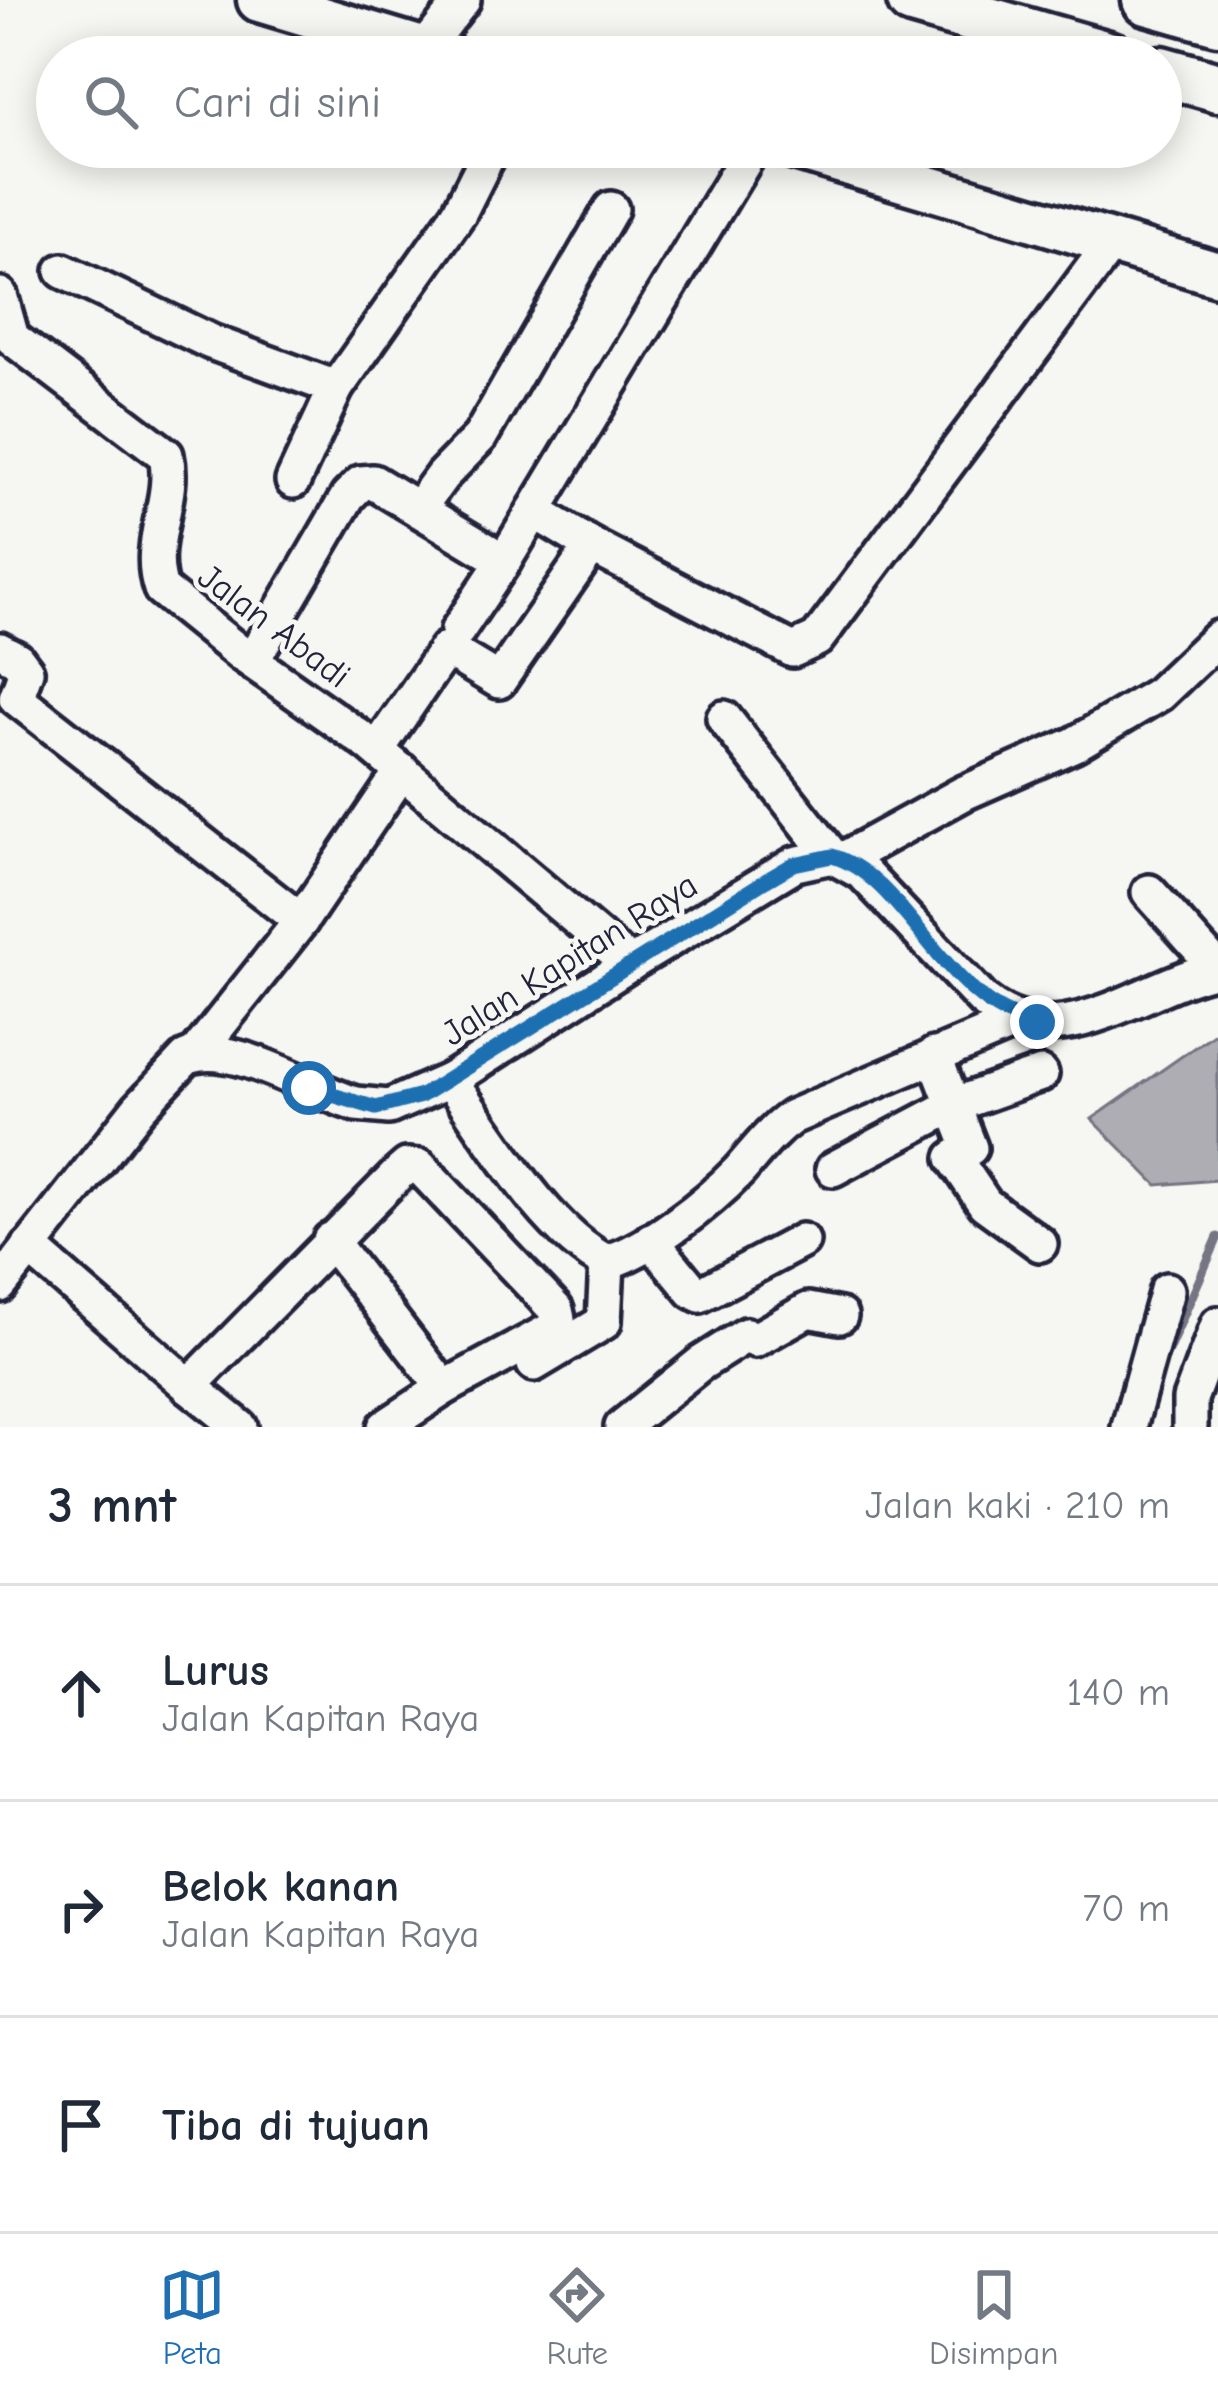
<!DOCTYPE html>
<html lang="id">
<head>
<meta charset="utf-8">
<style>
	body { margin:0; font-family:"Comic Neue",sans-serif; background:#f6f6f7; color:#1f2937 }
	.stop { position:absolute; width:36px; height:36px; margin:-27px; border:9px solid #1f6fb2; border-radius:50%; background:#fff }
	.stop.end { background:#1f6fb2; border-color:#fff; box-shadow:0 3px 12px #0008 }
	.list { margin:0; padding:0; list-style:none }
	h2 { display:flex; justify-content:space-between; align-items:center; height:156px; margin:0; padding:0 48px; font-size:51px }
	h2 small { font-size:39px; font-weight:400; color:#747a83 }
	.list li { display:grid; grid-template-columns:78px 1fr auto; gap:36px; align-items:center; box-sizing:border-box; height:216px; padding:0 48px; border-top:3px solid #e0e1e3 }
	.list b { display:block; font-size:45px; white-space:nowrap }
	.list p { margin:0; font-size:39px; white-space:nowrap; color:#747a83 }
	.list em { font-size:39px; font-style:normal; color:#747a83 }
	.icon { flex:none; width:66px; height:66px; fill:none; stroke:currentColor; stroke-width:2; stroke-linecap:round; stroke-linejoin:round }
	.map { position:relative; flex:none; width:1218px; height:1427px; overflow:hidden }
	.search { position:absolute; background:#fff; box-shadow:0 6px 30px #0003; left:36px; right:36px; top:36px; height:132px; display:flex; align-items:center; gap:30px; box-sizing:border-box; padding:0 42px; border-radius:66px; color:#747a83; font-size:45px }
	.sheet { height:804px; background:#fff }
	nav { display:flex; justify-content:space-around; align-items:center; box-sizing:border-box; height:168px; border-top:3px solid #e0e1e3; background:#fff; font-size:33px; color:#747a83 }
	nav a { display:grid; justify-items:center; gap:6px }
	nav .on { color:#1f6fb2 }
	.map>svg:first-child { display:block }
	.water { fill:#adadb3; stroke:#757583; stroke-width:3 }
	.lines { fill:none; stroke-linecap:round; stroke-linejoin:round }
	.stream { stroke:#757583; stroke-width:9 }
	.minor-casing { stroke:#22223b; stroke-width:42 }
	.major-casing { stroke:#22223b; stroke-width:51 }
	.highway-casing { stroke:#22223b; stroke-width:57 }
	.minor { stroke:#f6f6f2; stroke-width:33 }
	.major { stroke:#f6f6f2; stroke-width:42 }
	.highway { stroke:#f6f6f2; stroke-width:48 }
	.route { stroke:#1f6fb2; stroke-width:15 }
	.labels { text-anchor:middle; stroke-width:10; stroke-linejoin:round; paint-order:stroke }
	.street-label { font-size:36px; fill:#22223b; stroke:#f6f6f2 }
</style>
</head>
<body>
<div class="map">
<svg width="1218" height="1427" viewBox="0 0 1218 1427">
	<rect width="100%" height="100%" fill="#f6f6f2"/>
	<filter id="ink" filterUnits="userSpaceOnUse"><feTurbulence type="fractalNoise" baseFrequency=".00833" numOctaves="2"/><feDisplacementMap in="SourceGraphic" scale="24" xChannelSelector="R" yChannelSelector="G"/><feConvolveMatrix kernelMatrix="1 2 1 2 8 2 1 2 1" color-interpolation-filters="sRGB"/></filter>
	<g filter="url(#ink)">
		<polygon class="water" points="1218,1031 1218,1176 1216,1180 1157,1185 1092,1119"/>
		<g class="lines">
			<polyline class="stream" points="1162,1365 1218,1237"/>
			<g class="minor-casing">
				<g id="minor">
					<polyline points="423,51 463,0"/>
					<polyline points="63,271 211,342 336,388 459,213 492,147"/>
					<path d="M0 295 12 338 166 455C176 499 145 544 161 589L240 653 368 743 630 964"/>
					<polyline points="293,481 336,388"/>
					<polyline points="418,509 442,476 480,437 611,209"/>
					<polyline points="534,511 592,546 793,650 817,639 1111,244"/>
					<polyline points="458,630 504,561 753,147"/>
					<polyline points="0,650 17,659 26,671 16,698 301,921 402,771"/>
					<polyline points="252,661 348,496 361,483 373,482 504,561"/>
					<polyline points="724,718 832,856"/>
					<polyline points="377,750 446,649 499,681 592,546"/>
					<polyline points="844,859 964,793 1075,744 1159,694 1218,638"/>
					<polyline points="1149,892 1218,969"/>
					<polyline points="196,1054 301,921"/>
					<polyline points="934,1055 970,1148 954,1158 985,1204 1040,1244"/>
					<path d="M450 1080C488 1133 548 1235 607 1262 649 1250 709 1202 739 1171 756 1152 770 1132 792 1117L1020 1020"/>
					<polyline points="833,1169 954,1105 1041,1074"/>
					<polyline points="330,1240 444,1388"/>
					<polyline points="651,1240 693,1291 700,1295 802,1241"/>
					<polyline points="29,1247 189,1386 399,1173 407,1166 420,1167 556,1310 558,1319 551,1330 444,1388 385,1427"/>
					<path d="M0 1285 139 1108 186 1058C231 1038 310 1091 356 1104L389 1107 450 1080 630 964 795 864 832 856 863 873 983 1000C1059 1063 1143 983 1218 969"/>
					<polyline points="534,1364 604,1322 607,1262"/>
					<polyline points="189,1386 240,1427"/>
					<polyline points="622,1427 700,1364 746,1335 755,1340 808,1310 840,1316"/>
					<polyline points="1129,1427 1167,1290"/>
					<polyline points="1190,1427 1190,1399 1218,1324"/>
				</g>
			</g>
			<g class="major-casing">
				<g id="major">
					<polyline points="259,0 449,57"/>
					<polyline points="792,147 1218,274"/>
				</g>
			</g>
			<g class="highway-casing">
				<g id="highway">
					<polyline points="912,0 1111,57"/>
					<polyline points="1147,0 1218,20"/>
					<polyline points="1161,71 1218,87"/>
				</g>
			</g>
			<use href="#minor" class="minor"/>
			<use href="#major" class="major"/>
			<use href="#highway" class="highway"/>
		</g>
	</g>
	<g class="lines" filter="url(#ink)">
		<path class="route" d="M309 1088 376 1108 421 1096 765 881 794 864 832 856C908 877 948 1012 1037 1022"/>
	</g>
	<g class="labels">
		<g class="street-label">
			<text transform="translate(275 625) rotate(37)" y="13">Jalan Abadi</text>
			<text transform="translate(569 958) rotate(-32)" y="13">Jalan Kapitan Raya</text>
		</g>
	</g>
</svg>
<div class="stop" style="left:309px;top:1088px"></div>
<div class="stop end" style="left:1037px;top:1022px"></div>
<div class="search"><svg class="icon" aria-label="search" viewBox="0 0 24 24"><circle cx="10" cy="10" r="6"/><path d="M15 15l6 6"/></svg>Cari di sini</div>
</div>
<section class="sheet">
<h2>3 mnt<small>Jalan kaki · 210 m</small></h2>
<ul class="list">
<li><svg class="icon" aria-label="ahead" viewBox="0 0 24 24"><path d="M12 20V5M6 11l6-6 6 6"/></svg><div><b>Lurus</b><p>Jalan Kapitan Raya</p></div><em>140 m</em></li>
<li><svg class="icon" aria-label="right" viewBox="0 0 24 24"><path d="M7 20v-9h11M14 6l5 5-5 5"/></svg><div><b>Belok kanan</b><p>Jalan Kapitan Raya</p></div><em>70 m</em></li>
<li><svg class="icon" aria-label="arrive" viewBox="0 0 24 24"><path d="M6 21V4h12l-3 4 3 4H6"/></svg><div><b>Tiba di tujuan</b></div></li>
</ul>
</section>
<nav>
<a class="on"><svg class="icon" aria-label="map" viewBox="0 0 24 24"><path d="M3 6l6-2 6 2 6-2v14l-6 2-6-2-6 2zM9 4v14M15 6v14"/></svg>Peta</a>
<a><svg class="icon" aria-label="directions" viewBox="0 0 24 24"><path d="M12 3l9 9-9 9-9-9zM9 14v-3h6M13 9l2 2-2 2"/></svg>Rute</a>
<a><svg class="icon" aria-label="saved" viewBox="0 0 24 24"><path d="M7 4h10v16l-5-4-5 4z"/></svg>Disimpan</a>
</nav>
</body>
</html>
